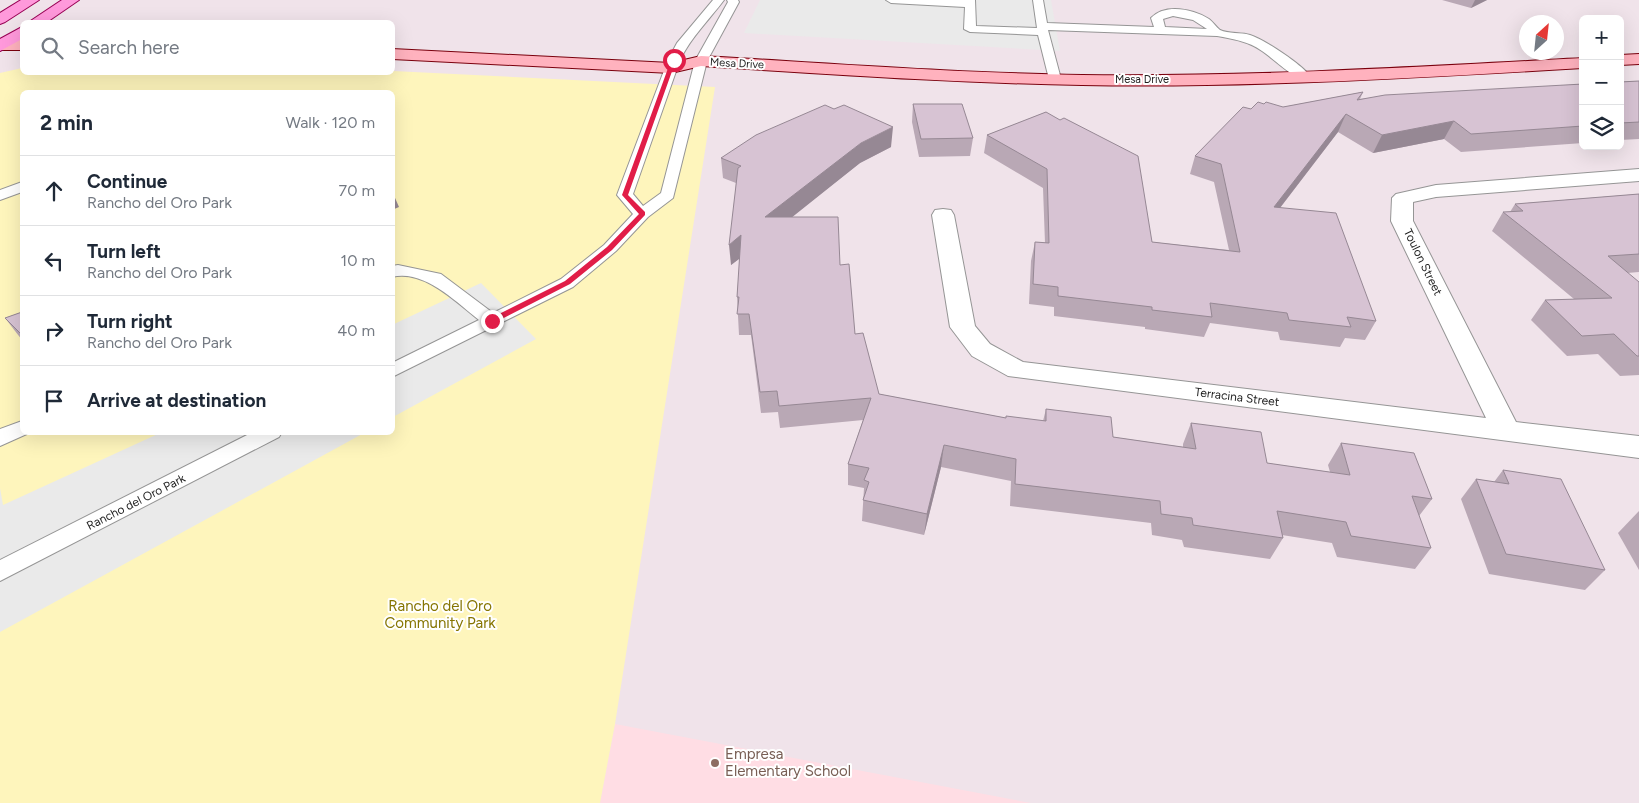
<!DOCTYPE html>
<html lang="en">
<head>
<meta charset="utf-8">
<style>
	body { margin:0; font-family:Figtree,sans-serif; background:#f6f6f7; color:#1f2937 }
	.controls { position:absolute; right:15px; top:15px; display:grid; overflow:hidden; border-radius:8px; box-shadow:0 5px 20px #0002 }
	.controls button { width:45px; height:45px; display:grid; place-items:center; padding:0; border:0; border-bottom:1px solid #e0e1e3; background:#fff; color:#1f2937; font:25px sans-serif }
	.compass { position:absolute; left:1519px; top:15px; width:45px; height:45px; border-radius:50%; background:#fff; box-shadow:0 5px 20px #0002; rotate:27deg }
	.stop { position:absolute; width:15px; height:15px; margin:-11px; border:4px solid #e11d48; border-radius:50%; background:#fff }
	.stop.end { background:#e11d48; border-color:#fff; box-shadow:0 1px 5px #0008 }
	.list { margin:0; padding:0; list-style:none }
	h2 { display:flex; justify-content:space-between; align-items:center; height:65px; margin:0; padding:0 20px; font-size:21px }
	h2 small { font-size:16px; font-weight:400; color:#747a83 }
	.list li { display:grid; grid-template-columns:32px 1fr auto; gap:15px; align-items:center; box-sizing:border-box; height:70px; padding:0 20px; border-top:1px solid #e0e1e3 }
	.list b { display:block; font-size:19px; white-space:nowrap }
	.list p { margin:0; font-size:16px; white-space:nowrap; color:#747a83 }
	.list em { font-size:16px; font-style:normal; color:#747a83 }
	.icon { flex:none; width:28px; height:28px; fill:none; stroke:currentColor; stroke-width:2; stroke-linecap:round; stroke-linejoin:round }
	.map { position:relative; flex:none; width:1639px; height:803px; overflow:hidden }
	.search { position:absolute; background:#fff; box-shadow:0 5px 20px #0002; left:20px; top:20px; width:375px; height:55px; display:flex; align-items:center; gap:12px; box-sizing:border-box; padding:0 18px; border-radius:8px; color:#747a83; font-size:19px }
	.panel { position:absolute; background:#fff; box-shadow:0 5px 20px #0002; left:20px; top:90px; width:375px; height:345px; border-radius:8px }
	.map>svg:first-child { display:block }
	.education { fill:#ffdde4 }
	.park { fill:#fef5bc; fill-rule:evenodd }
	.parking { fill:#eaeaea }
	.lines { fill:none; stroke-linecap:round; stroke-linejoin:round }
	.lane-casing { stroke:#959595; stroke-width:2 }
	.street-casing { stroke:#959595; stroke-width:2 }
	.secondary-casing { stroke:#7a000d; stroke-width:2 }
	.primary-casing { stroke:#980053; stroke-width:2 }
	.lane { fill:#fff; fill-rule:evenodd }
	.street { fill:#fff; fill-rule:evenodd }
	.secondary { fill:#ffb2be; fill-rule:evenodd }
	.primary { fill:#ff99db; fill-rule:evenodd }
	.wall { fill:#b9a8b5 }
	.shaded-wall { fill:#968894 }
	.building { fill:#d7c3d3; stroke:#968894 }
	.route { fill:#e11d48 }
	.education-dot { fill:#8d6e63; stroke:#fff; stroke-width:2 }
	.labels { text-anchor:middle; stroke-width:4; stroke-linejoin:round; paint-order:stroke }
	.far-street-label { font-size:11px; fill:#1e1e1e; stroke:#fff }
	.street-label { font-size:12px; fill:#1e1e1e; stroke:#fff }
	.near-park-label { font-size:15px; fill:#867502; stroke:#fff }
	.near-education-label { font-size:15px; fill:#785e54; stroke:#fff; text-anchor:start }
</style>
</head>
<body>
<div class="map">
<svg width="1639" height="803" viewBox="0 0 1639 803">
	<rect width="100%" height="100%" fill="#f0e3ea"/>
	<polygon class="education" points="615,724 1031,803 600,803"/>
	<path class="park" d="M22 68V72L393 71 715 87 615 724 600 803H0V73ZM22 92H392V432H22Z"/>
	<g class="parking">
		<polygon points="760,0 1051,0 1060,51 744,33"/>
		<polygon points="481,283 536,339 393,417 392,325"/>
		<polygon points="160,433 364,433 0,632 0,488 3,505"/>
	</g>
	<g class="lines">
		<g class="lane-casing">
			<g id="lane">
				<path d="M713 0H724C709 20 691 37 680 60L633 194 643 206 661 193 695 61 728 2 727 0H738L739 2 707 61 673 198 648 217 616 251 573 287 392 377V363L479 320C456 302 424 269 392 277V266L398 265 441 274 493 313 561 279 604 245 633 214 617 195 668 60 677 43Z"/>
				<path d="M886 0H975L976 26 1037 28 1033 0H1043L1047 23 1154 27 1151 18C1165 3 1194 9 1209 19 1213 22 1216 27 1220 30 1228 34 1241 32 1250 35 1265 40 1301 64 1310 76L1308 79C1296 82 1273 58 1262 51 1248 41 1233 39 1217 36L1048 30 1061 79 1055 83 1049 79 1038 35 970 32 964 29 965 7 891 3ZM1173 16 1193 20 1207 29 1165 27 1163 19Z"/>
				<polygon points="22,182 22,192 0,200 0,190"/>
				<polygon points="22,421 22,432 29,433 0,446 0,429"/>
				<polygon points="253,432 282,432 279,437 0,581 0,560"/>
			</g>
		</g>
		<g class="street-casing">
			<polygon id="street" points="1639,169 1639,181 1436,197 1413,202 1413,221 1516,422 1639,436 1639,458 1008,376 972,356 950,327 932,215 935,210 943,209 951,210 954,215 975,326 990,344 1023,362 1486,418 1391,221 1392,198 1396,194 1436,185"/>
		</g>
		<g class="secondary-casing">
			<g id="secondary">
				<rect x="0" y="40" width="22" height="10"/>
				<path d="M392 49 671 63 701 56C828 63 955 73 1082 75 1249 77 1416 67 1583 58V68C1416 78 1249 88 1082 85 955 83 828 74 701 66L671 73 392 59Z"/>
				<polygon points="1639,54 1639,64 1620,65 1620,55"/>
			</g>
		</g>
		<g class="primary-casing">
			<g id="primary">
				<polygon points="21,0 39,0 5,22 0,24 0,13"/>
				<polygon points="62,0 79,0 47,22 29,22"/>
				<polygon points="22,27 22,39 0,51 0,39"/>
			</g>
		</g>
		<use href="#lane" class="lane"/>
		<use href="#street" class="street"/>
		<use href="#secondary" class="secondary"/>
		<use href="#primary" class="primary"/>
	</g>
	<g class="wall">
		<polygon points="1442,0 1487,0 1471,8"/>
		<polygon points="1639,81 1639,139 1620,140 1620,82"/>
		<polygon points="1583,84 1583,143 1461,152 1444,139 1373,153 1338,132 1280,208 1376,321 1365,340 1345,338 1340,347 1280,340 1278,332 1210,323 1204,337 1145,329 1145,327 1054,316 1054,307 1029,304 1031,261 1035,242 1045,243 1043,188 984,153 987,135 1046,112 1152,242 1229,250 1214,182 1190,174 1195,156 1251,109 1264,104 1283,107 1363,92 1360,99"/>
		<polygon points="913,104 973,138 970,156 919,157 912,122"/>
		<polygon points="891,147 860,163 791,217 840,265 855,334 879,394 1006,418 1043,421 1046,409 1113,437 1183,447 1183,444 1191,423 1267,463 1330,472 1328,465 1341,443 1432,499 1419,516 1431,548 1415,569 1337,557 1332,543 1282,535 1283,538 1270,559 1184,547 1182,540 1152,535 1151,523 1010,506 1011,481 941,467 924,535 862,521 864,488 848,485 848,464 863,420 780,428 778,412 761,413 751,335 739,335 737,297 740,258 731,265 736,183 723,178 721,158"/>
		<polygon points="1639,194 1639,272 1627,273 1639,282 1639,375 1620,376 1598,354 1567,356 1531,320 1545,300 1574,299 1492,231 1503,212 1510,212 1515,204"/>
		<polygon points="22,312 22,340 5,318"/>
		<polygon points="1503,470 1605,570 1585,590 1489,574 1461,499 1476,479 1494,482"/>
		<polygon points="1639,511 1639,570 1618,533"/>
	</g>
	<g class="shaded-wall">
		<polygon points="1475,0 1487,0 1471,8"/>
		<polygon points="1346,114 1338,132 1266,226 1274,207"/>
		<polygon points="1454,121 1444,139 1373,153 1382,135"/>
		<polygon points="893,127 891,147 860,163 766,238 765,217 861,143"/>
		<polygon points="392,191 399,207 392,210"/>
		<polygon points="741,235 743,256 731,265 729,245"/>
		<polygon points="944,445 941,467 924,535 927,514"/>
	</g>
	<g class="building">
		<polygon points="1639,81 1639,122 1620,123 1620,82"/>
		<polygon points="1583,84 1583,126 1471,134 1454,121 1382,135 1346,114 1274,207 1336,213 1376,321 1347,317 1351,327 1289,320 1287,313 1210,303 1212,317 1152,310 1152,307 1058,296 1058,287 1033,284 1035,242 1049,243 1047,169 987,135 1046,112 1060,120 1064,118 1138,156 1152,242 1240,252 1221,164 1195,156 1243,107 1251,109 1258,102 1264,104 1266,102 1283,107 1363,92 1357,100 1385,95"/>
		<polygon points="913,104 962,104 973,138 921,139"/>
		<polygon points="825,105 834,109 844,105 893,127 861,143 765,217 838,217 840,265 849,264 855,334 863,333 879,394 1006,418 1006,416 1046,421 1046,409 1111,417 1113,437 1196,449 1191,423 1261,432 1267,463 1350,475 1341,443 1414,453 1432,499 1412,496 1431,548 1351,536 1346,522 1277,511 1283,538 1193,525 1192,518 1161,514 1160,501 1015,484 1016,459 944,445 927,514 863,500 869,482 864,480 869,468 848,464 871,398 779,406 777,391 760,392 749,314 737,314 739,297 737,297 741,235 729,245 738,168 741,166 721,158 756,135"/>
		<polygon points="1639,194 1639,254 1608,256 1639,282 1639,356 1637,356 1614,334 1582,336 1545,300 1612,298 1503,212 1523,211 1515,204"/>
		<polygon points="22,312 22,335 5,318"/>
		<polygon points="1503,470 1561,479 1605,570 1506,554 1476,479 1509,484"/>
	</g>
	<polygon class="route" points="674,58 676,60 628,195 645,212 645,215 612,250 570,284 494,323 489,323 489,319 565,281 607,247 639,214 622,195 671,60"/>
	<circle class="education-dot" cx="715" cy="763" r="5"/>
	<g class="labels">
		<g class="far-street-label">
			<text transform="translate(737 63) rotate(3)" y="4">Mesa Drive</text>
			<text x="1142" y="83">Mesa Drive</text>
		</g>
		<g class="street-label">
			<text transform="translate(1423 262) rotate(64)" y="4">Toulon Street</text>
			<text transform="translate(1237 397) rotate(7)" y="4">Terracina Street</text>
			<text transform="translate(136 502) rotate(-27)" y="4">Rancho del Oro Park</text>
		</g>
		<g class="near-park-label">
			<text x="440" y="611">Rancho del Oro<tspan x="440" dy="17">Community Park</tspan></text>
		</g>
		<g class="near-education-label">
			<text x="725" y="759">Empresa<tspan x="725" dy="17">Elementary School</tspan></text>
		</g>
	</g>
</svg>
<div class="controls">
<button>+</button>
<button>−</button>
<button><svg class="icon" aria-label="layers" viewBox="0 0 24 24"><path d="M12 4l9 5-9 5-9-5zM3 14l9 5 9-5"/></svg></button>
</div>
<svg class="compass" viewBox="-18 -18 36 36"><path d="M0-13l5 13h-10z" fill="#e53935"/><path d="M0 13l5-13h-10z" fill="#747a83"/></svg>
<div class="stop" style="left:674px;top:60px"></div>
<div class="stop end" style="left:492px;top:321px"></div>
<div class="search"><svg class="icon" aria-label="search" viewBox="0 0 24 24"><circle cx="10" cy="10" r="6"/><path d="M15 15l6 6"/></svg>Search here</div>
<section class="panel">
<h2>2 min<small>Walk · 120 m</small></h2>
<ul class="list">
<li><svg class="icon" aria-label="ahead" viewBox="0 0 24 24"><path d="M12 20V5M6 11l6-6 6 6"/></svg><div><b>Continue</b><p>Rancho del Oro Park</p></div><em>70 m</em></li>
<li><svg class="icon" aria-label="left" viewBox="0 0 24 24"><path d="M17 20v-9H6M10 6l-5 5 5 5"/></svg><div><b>Turn left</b><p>Rancho del Oro Park</p></div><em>10 m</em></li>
<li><svg class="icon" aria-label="right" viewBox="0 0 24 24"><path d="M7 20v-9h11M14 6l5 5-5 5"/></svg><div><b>Turn right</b><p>Rancho del Oro Park</p></div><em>40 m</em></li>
<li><svg class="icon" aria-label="arrive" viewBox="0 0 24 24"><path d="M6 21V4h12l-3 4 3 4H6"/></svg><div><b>Arrive at destination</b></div></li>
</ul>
</section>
</div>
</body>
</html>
